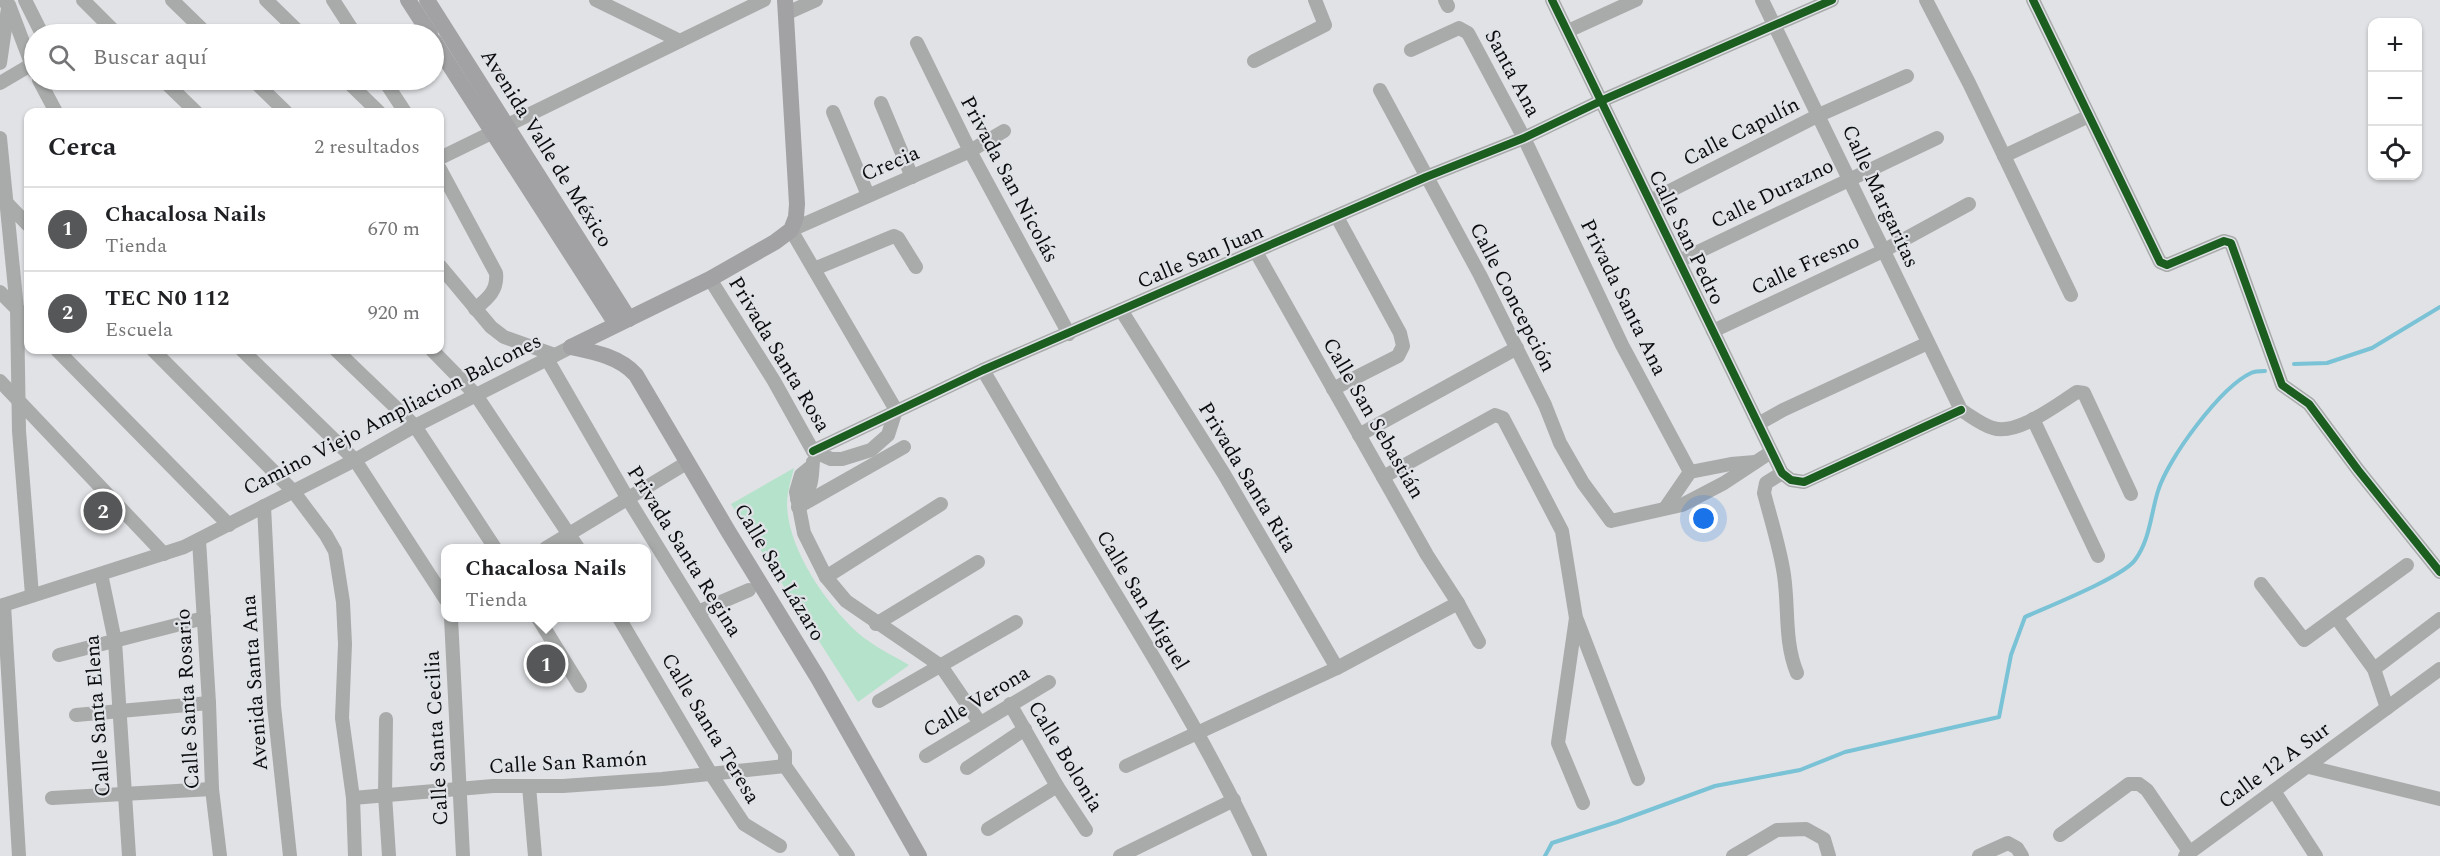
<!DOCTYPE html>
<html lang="es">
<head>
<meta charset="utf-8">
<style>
	body { margin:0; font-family:Spectral,serif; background:#f2f2f2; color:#202124 }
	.controls { position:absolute; right:18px; top:18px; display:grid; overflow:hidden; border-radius:12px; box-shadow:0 2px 4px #0004 }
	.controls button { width:54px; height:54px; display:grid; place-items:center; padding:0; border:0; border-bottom:2px solid #e0e0e0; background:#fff; color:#202124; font:30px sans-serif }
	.you { position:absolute; left:1704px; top:519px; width:21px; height:21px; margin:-15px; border:4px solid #fff; border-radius:50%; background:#1a73e8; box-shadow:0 0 0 9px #1a73e833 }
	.badge { display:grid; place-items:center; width:39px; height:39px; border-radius:50%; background:#565759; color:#fff; font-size:20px; font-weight:700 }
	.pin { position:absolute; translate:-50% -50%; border:3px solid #fff; box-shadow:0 2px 6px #0006 }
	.popup { position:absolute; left:441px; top:544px; width:210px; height:78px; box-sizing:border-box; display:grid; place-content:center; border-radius:12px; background:#fff; filter:drop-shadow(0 2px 4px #0005); font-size:20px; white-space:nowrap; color:#757577 }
	.popup b { font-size:22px; color:#202124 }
	.popup::after { content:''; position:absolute; left:50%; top:100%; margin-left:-12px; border:12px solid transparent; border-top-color:#fff }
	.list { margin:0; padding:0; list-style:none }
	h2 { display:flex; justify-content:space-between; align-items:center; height:78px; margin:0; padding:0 24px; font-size:26px }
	h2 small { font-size:20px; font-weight:400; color:#757577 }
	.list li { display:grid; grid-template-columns:39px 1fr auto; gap:18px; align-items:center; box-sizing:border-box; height:84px; padding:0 24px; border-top:2px solid #e0e0e0 }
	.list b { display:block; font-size:22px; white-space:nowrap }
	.list p { margin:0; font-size:20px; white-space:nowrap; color:#757577 }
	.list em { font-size:20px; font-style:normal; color:#757577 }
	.icon { flex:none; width:33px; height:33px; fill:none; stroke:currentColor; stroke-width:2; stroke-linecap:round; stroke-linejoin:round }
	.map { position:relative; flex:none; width:2440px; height:856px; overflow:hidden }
	.search { position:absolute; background:#fff; box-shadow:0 2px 4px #0004; left:24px; top:24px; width:420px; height:66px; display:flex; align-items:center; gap:15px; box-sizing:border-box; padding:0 21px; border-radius:33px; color:#757577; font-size:22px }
	.panel { position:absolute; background:#fff; box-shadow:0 2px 4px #0004; left:24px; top:108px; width:420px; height:246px; border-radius:12px }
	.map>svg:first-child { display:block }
	.green { fill:#b5e2cb }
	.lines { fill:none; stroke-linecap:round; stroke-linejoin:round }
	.stream { stroke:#7ac2d6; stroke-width:4 }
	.minor { stroke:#a9aaaa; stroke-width:14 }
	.major { stroke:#a2a2a4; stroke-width:16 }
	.cycleway-casing { stroke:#dfe2e6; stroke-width:11 }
	.cycleway { stroke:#1b5e20; stroke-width:8 }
	.labels { text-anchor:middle; stroke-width:4.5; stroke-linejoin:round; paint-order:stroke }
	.street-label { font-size:21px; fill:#0b0c0d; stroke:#dfe2e6 }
</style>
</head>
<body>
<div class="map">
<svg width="2440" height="856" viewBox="0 0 2440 856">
	<rect width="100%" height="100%" fill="#e0e2e5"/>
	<path class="green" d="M794 468C791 480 787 492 787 505 788 549 826 604 858 633 873 646 892 655 909 665L858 702 731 504Z"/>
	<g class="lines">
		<g class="stream">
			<polyline points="2294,364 2327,363 2372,348 2440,307"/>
			<path d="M1545 856 1552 843 1617 822 1715 786 1800 770 1845 752 1999 717 2011 655 2025 617C2047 607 2123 577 2135 560 2150 540 2151 513 2158 491 2168 458 2221 387 2251 373 2255 371 2261 371 2265 371"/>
		</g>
		<g class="minor">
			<polyline points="2,0 9,5 34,71"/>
			<polyline points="25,0 42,34"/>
			<polyline points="83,0 117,34"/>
			<polyline points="172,0 207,34"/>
			<polyline points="266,0 301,34"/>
			<polyline points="333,0 355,34"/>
			<polyline points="596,0 680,41"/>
			<polyline points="1445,0 1448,6"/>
			<polyline points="1552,0 1782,473 1791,480 1804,482 1961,410"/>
			<path d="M1762 0C1829 136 1894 274 1961 410"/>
			<polyline points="1926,0 1969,83 2071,295"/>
			<polyline points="2033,0 2160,262 2167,265 2224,241 2231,243 2282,385 2309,404 2358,470 2440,572"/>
			<polyline points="787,13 816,0"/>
			<polyline points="1568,31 1636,0"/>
			<polyline points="917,43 970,151 1069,334"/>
			<polyline points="1411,50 1459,28 1468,33 1524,138 1622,345 1690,472"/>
			<polyline points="1254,61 1325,25 1315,0"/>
			<polyline points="0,63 8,8"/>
			<polyline points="39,80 56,112"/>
			<polyline points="163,80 196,112"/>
			<polyline points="253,80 286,112"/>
			<polyline points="346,80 379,112"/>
			<polyline points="384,80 405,112"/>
			<polyline points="0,83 34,63"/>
			<polyline points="1380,90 1480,275 1545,405 1560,443 1583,483 1611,521 1682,505 1724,483 1771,452"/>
			<polyline points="881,103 912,177"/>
			<polyline points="833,112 868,195"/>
			<polyline points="0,138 17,309 19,431 32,595"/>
			<polyline points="2004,156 2089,116"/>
			<polyline points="440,158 764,0"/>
			<path d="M440 169 496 273C498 291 487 299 475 309"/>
			<polyline points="4,200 28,225"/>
			<polyline points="1650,201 1819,115 1907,76"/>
			<polyline points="1256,252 1427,555 1458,603 1479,642"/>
			<polyline points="1679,261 1937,138"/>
			<polyline points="440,266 491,327 504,337 555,355"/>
			<polyline points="814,269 894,236 898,238 916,267"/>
			<polyline points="710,279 774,381 813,451 831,459 842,459 871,450 888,435 896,410 791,230 970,151 1004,131"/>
			<polyline points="0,292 28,320"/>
			<polyline points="1121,310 1224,474 1337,668"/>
			<polyline points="1713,331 1883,251 1969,204"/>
			<polyline points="57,350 229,525"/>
			<polyline points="153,350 293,491 326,535 335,551 343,602 345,644 342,718 353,798 355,856"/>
			<polyline points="242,350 355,460 446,600"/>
			<polyline points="336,350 415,426 495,548"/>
			<polyline points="432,350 476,395 578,548"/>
			<polyline points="547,359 628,499 778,742 785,753 785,766"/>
			<path d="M983 370C1027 445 1070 519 1115 593 1167 679 1218 764 1260 856"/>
			<polyline points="0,381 164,554"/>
			<polyline points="1333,389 1398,356 1403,346 1400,333 1337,217"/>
			<path d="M1961 410C1971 416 1982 425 1993 428 2017 436 2056 405 2077 392L2084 393 2131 494"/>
			<polyline points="2033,419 2098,556"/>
			<polyline points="1758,424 1783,410 1928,343"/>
			<polyline points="1359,435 1517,348"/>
			<polyline points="813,451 983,370 1426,177 1524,138 1603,100 1832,0"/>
			<polyline points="812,466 801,475 796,492 804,533 826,577 846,601 941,666 980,723"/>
			<path d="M1782 473 1766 483 1764 493C1771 520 1780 548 1784 575 1789 609 1784 641 1797 673"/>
			<polyline points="1383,477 1495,415 1503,418 1562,531 1576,618 1558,743 1583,803"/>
			<path d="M797 499C814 489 811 480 813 462"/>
			<polyline points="264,506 274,706 290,856"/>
			<polyline points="798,507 904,447"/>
			<polyline points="1666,507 1690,472 1731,464 1755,462"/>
			<polyline points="199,540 209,703 212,789 220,856"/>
			<polyline points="546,548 688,462"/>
			<polyline points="101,574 115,641 129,856"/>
			<polyline points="826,577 941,504"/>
			<polyline points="2261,584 2304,640 2407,565"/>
			<polyline points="4,605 19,856"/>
			<polyline points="0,606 184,547 355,460 415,426 571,347"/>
			<polyline points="698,612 749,590"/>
			<polyline points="2336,617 2374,669 2387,708"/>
			<polyline points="451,618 463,856"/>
			<polyline points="538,618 580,686"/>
			<polyline points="619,618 711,774 744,824 780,846"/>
			<polyline points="1577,620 1638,779"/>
			<polyline points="876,624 978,562"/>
			<polyline points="59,655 204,618"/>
			<polyline points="2374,669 2440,619"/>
			<polyline points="879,701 1016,622"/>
			<polyline points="1010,704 1057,786 1086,830"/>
			<polyline points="76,715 209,703"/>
			<polyline points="386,719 385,795 389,856"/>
			<polyline points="926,756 1049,682"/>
			<polyline points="785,766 848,856"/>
			<polyline points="1126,766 1337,668 1458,603"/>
			<polyline points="2309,767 2440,799"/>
			<polyline points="967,768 1025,729"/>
			<polyline points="529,786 535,856"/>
			<polyline points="2274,791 2316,856"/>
			<polyline points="52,798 212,789"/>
			<polyline points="353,798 493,786 563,786 662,779 785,766"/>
			<polyline points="988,829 1057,786"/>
			<polyline points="2060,835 2129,784 2139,784 2147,790 2190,853"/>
			<polyline points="1120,856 1234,800"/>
			<polyline points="1733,856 1777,830 1806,829 1824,839 1829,856"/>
			<polyline points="1979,856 2008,843 2017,848 2022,856"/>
			<polyline points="2185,856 2440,669"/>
		</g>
		<g class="major">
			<polyline points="408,0 430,34"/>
			<polyline points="427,0 629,319"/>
			<polyline points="434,41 616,324"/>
			<path d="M571 347C595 352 620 357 636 375L728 531 818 678 919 856"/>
			<polyline points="571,347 710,279 775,242 791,230 796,217 797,204 785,0"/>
		</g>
		<g class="cycleway-casing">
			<g id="cycleway">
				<polyline points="1552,0 1782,473 1791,480 1804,482 1961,410"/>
				<polyline points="2033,0 2160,262 2167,265 2224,241 2231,243 2282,385 2309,404 2358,470 2440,572"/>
				<polyline points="813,451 983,370 1426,177 1524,138 1603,100 1832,0"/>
			</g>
		</g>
		<use href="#cycleway" class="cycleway"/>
	</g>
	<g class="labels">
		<g class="street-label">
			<text transform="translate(1513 73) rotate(62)" y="7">Santa Ana</text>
			<text transform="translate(1741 131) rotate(-27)" y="7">Calle Capulín</text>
			<text transform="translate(547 148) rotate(58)" y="7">Avenida Valle de México</text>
			<text transform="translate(890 163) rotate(-23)" y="7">Crecia</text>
			<text transform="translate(1010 179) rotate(62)" y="7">Privada San Nicolás</text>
			<text transform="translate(1772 193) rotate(-26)" y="7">Calle Durazno</text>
			<text transform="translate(1881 196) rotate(65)" y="7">Calle Margaritas</text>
			<text transform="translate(1687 237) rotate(64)" y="7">Calle San Pedro</text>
			<text transform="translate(1200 256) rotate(-23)" y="7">Calle San Juan</text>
			<text transform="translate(1805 264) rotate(-25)" y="7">Calle Fresno</text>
			<text transform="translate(1513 297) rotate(63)" y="7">Calle Concepción</text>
			<text transform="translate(1624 297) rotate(64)" y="7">Privada Santa Ana</text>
			<text transform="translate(780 354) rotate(59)" y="7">Privada Santa Rosa</text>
			<text transform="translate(392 414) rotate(-27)" y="7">Camino Viejo Ampliacion Balcones</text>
			<text transform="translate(1374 418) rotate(60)" y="7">Calle San Sebastián</text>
			<text transform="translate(1248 477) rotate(59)" y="7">Privada Santa Rita</text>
			<text transform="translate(685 551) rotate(58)" y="7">Privada Santa Regina</text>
			<text transform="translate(780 572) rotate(59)" y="7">Calle San Lázaro</text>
			<text transform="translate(1143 600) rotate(59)" y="7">Calle San Miguel</text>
			<text transform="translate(254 683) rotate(-94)" y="7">Avenida Santa Ana</text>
			<text transform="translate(187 699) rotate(-93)" y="7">Calle Santa Rosario</text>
			<text transform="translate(976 701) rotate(-31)" y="7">Calle Verona</text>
			<text transform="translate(97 716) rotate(-94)" y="7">Calle Santa Elena</text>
			<text transform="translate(711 728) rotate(59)" y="7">Calle Santa Teresa</text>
			<text transform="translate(436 738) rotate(-93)" y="7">Calle Santa Cecilia</text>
			<text transform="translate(1066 756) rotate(59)" y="7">Calle Bolonia</text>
			<text transform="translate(568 762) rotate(-3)" y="7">Calle San Ramón</text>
			<text transform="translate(2274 765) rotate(-36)" y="7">Calle 12 A Sur</text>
		</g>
	</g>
</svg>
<div class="controls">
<button>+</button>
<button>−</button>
<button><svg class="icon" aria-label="locate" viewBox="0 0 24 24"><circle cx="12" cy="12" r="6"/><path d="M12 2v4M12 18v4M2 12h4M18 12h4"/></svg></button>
</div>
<div class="you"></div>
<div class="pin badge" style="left:546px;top:664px">1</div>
<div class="popup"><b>Chacalosa Nails</b>Tienda</div>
<div class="pin badge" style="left:103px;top:511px">2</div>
<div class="search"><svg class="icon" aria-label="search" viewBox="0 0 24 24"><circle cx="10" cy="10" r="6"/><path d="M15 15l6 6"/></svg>Buscar aquí</div>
<section class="panel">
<h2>Cerca<small>2 resultados</small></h2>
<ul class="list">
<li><span class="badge">1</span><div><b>Chacalosa Nails</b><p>Tienda</p></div><em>670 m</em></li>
<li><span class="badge">2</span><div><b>TEC N0 112</b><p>Escuela</p></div><em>920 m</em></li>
</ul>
</section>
</div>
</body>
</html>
